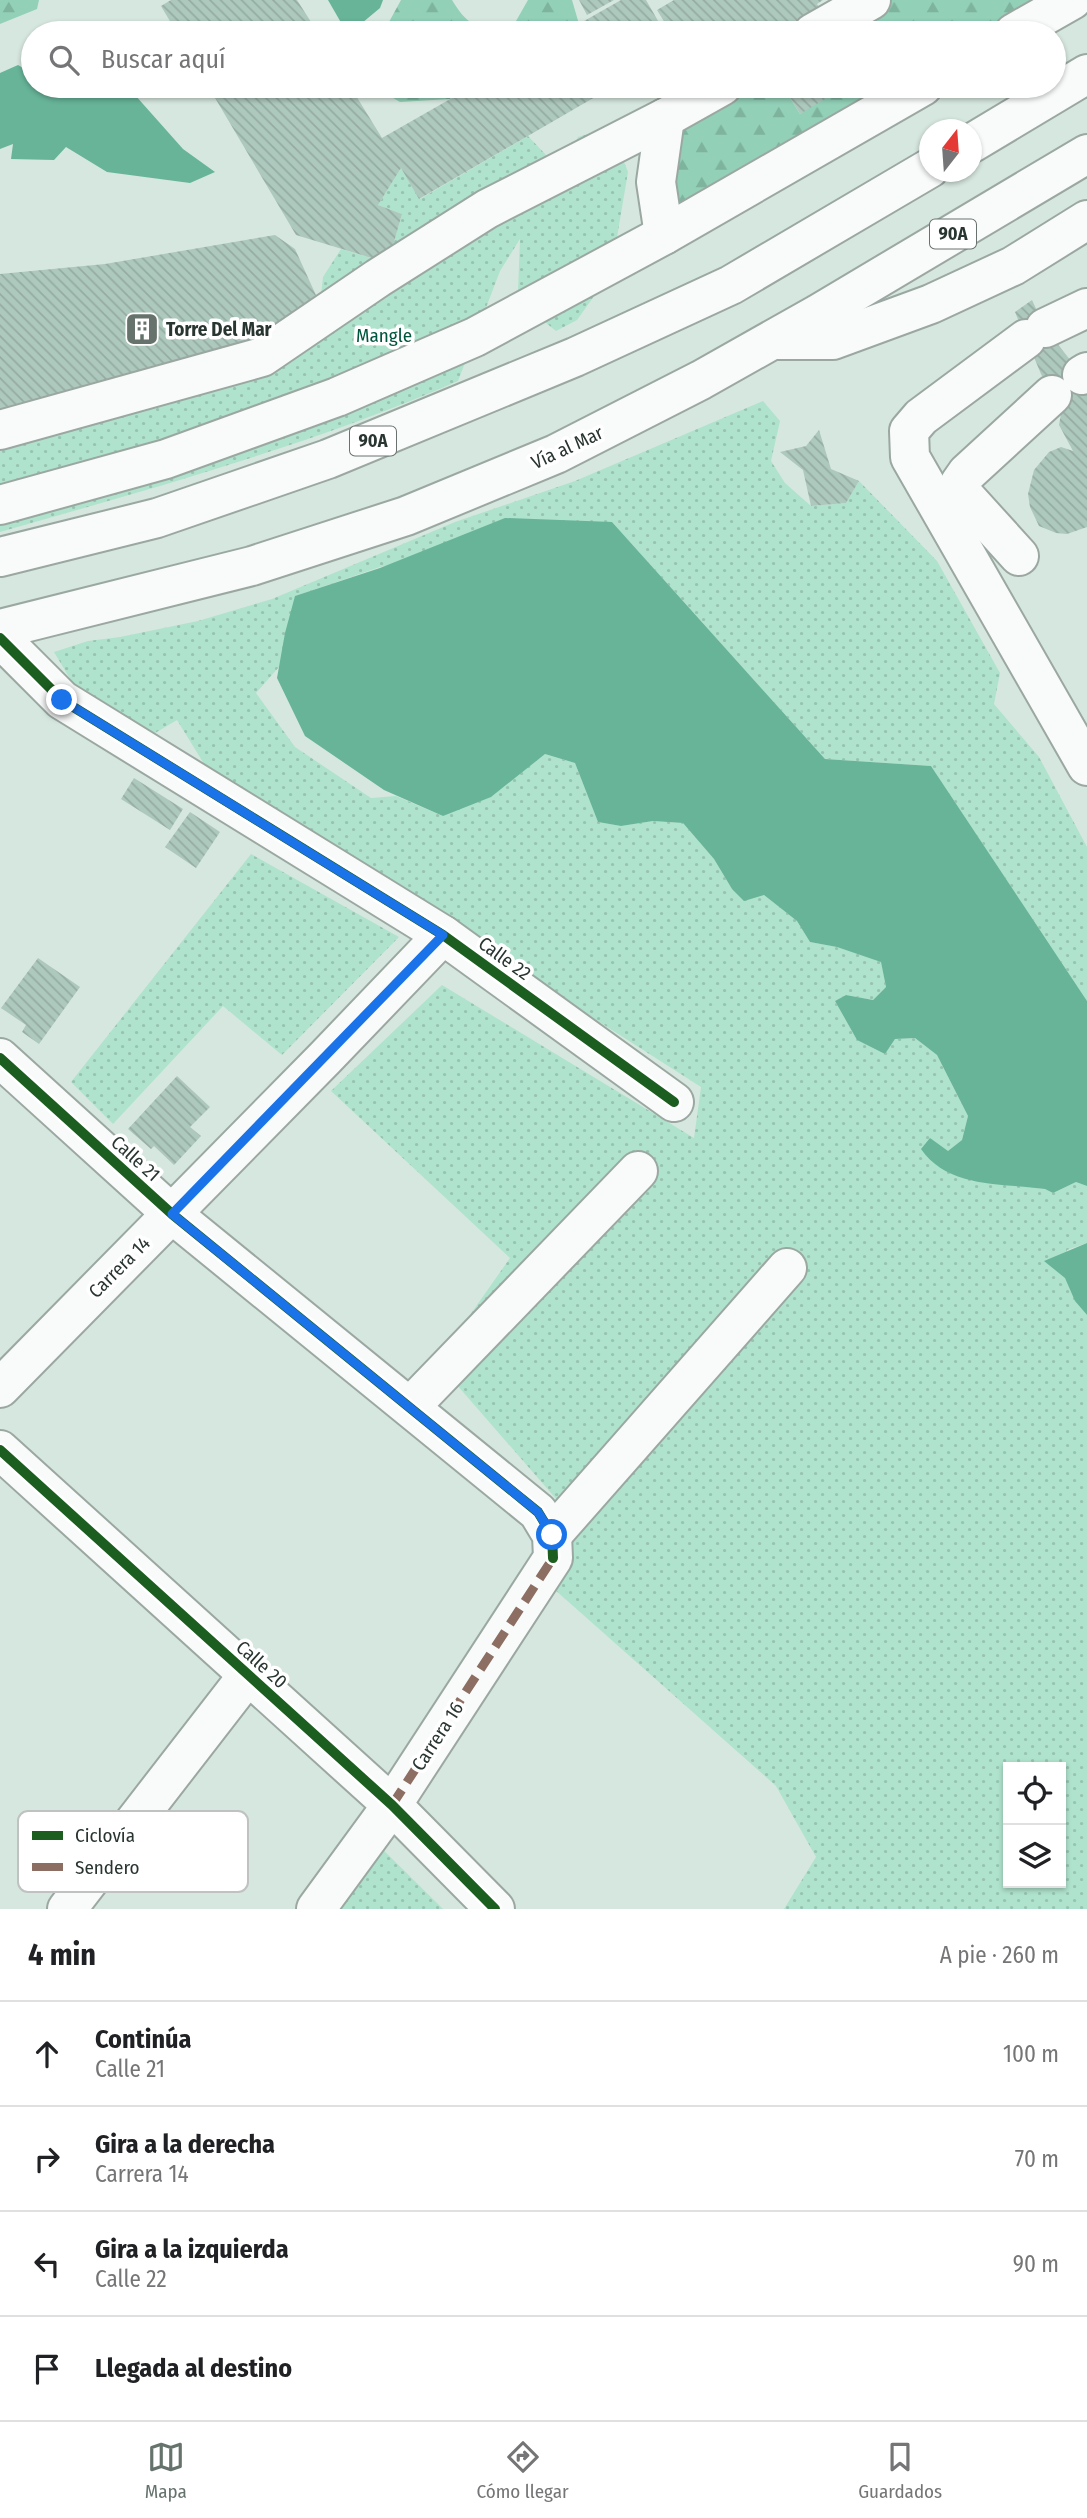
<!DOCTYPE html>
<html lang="es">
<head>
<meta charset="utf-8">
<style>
	body { margin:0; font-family:"Fira Sans Condensed",sans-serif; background:#f2f2f2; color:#202124 }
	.controls { position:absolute; right:21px; bottom:21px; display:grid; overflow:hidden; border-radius:0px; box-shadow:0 2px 5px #0004 }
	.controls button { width:63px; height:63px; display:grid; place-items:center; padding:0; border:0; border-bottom:2px solid #e0e0e0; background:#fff; color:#202124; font:35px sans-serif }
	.compass { position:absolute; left:919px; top:119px; width:63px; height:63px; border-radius:50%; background:#fff; box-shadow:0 2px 5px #0004; rotate:17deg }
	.stop { position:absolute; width:21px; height:21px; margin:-16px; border:5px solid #1a73e8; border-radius:50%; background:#fff }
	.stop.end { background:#1a73e8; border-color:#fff; box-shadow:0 2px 7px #0008 }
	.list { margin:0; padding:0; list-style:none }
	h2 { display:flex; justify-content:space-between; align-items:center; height:91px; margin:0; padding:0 28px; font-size:30px }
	h2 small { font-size:23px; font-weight:400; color:#757577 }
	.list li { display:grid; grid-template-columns:46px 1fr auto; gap:21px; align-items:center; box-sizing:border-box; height:105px; padding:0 28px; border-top:2px solid #e0e0e0 }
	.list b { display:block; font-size:26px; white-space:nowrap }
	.list p { margin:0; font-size:23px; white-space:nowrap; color:#757577 }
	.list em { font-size:23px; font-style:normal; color:#757577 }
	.icon { flex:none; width:38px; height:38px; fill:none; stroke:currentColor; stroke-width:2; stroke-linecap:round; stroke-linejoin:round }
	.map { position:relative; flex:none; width:1087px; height:1909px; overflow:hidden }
	.search { position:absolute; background:#fff; box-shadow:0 2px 5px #0004; left:21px; right:21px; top:21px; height:77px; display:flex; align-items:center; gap:18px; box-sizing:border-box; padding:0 24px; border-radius:38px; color:#757577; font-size:26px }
	.sheet { height:511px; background:#fff }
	nav { display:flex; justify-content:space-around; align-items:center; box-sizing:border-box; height:98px; border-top:2px solid #e0e0e0; background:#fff; font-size:19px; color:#757577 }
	nav a { display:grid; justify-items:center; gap:4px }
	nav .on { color:#66736d }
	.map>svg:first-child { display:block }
	.grass { fill:url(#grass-dots); fill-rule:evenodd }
	.forest { fill:url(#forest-firs) }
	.water { fill:#67b499 }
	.building { fill:url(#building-back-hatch) }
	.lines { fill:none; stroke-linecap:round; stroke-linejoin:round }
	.minor-casing { stroke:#9ba8a2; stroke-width:42 }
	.major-casing { stroke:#9ba8a2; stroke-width:42 }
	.highway-casing { stroke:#9ba8a2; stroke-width:42 }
	.minor { stroke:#f9fbfa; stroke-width:38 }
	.major { stroke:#f9fbfa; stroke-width:38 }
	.highway { stroke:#f9fbfa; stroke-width:38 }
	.quiet { stroke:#8d6e63; stroke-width:9; stroke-dasharray:18 9; stroke-linecap:butt }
	.cycleway-casing { stroke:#fff; stroke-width:15 }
	.cycleway { stroke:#1b5e20; stroke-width:10 }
	.route { stroke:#1a73e8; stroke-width:9 }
	.labels { text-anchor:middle; stroke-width:7; stroke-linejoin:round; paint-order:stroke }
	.shield { fill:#fff; stroke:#69726e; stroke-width:2 }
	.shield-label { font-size:18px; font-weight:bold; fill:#293530 }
	.poi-label { font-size:19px; font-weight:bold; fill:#293530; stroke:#fff; text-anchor:start }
	.park-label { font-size:19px; fill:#00553e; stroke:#fff }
	.street-label { font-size:19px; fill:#293530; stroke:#fff }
	.key { fill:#fff; stroke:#bfc2c1; stroke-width:2 }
	.key-label { font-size:19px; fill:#293530 }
</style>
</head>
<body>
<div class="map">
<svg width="1087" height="1909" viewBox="0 0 1087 1909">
	<defs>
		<pattern id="grass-dots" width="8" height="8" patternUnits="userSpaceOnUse" patternTransform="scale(1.75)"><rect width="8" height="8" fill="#afe3cd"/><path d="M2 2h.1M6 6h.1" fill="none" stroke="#97c3b0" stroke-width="1.8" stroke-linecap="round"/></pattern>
		<pattern id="forest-firs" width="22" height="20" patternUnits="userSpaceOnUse" patternTransform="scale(1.75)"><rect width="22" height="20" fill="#92d0b8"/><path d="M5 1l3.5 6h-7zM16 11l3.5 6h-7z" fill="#7eb39e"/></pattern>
		<pattern id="building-back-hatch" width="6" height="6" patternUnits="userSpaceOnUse" patternTransform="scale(1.75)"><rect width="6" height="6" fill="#adc8bd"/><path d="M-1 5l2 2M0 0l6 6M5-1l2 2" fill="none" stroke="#95aca3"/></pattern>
	</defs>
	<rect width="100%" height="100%" fill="#d6e7df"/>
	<g class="grass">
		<path d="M610 127 628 172 616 243 597 292 577 320 556 331 535 314 518 291 520 239 500 271 458 381C311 445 154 488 0 532V424L320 304 323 277 341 249 388 263 402 214 378 205 401 168 420 199 528 136 546 155 563 166 578 137Z"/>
		<path d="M763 401 780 421 771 461 785 483 811 506 846 503 859 481 937 561 1000 673 994 704 1039 757 1087 847V1001L931 766 825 759 612 522 380 567 296 596 279 667 256 693 295 747 371 798 396 796 443 816 545 754 575 763 598 822 621 826 653 821 683 823 714 859 732 889 764 895 797 921 810 942 837 947 881 961 886 987 873 1000 846 995 835 1001 857 1040 885 1054 895 1039 915 1038 937 1055 968 1116 962 1140 948 1152 971 1181 1045 1189 1053 1193 1076 1182 1087 1186V1243L1067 1250C1065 1281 1067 1291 1087 1315V1909H784L816 1857 776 1786 554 1589 564 1508 437 1362 510 1258 331 1091 442 985 694 1138 701 1087 315 840 206 767 177 720 145 739 72 682 54 652 88 641 120 637 198 621 272 599 455 522 575 481ZM1008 1767H1061V1883H1008Z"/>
		<polygon points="251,854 399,937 282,1055 223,1006 113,1124 71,1082"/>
		<polygon points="358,1825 443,1909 310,1909"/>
	</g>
	<g class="forest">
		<polygon points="0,0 39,0 37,9 0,24"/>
		<path d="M401 0H452C471 32 483 29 516 21L528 0H572L579 24 563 33H383Z"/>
		<polygon points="889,0 1058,0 1005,33 870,33"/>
		<polygon points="373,86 460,86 450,99 400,102"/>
		<polygon points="757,86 783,86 800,114 836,86 914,86 669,217 665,119"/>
	</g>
	<g class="water">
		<polygon points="328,0 383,0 380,8 350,33 347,33"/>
		<polygon points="18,65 25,69 33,66 33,86 127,86 183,149 215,172 190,183 107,172 66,147 54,160 11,159 13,144 0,149 0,73"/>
		<path d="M505 518 612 522 825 759 931 766 1087 1001V1186L1076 1182 1053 1193 1045 1189C1002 1183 949 1189 921 1149L930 1138 948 1151 962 1140 968 1116 937 1055 915 1038 895 1039 885 1054 857 1040 835 1001 846 995 873 1000 886 987 881 962 837 947 810 942 797 921 764 895 744 901 732 889 714 859 683 823 653 821 621 826 598 822 575 763 545 754 491 797 443 816 384 790 305 736 277 678 285 633 295 596 380 568Z"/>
		<polygon points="1087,1243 1087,1315 1075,1301 1065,1278 1044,1261"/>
	</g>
	<g class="building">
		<polygon points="171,0 297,0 318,33 177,33 161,6"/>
		<polygon points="579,0 614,0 587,15"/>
		<polygon points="621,0 646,0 665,33 563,33"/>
		<polygon points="674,0 823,0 817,4 834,33 751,33 748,29 741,33 671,33 657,10"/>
		<polygon points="208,86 350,86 382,138 473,86 614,86 419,199 401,168 378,205 402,214 388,263 296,235"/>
		<polygon points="783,86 847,86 800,114"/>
		<polygon points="275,235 295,249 320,304 249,353 0,424 0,274 105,264"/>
		<polygon points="1032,300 1045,328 1082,375 1087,395 1087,527 1067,534 1056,533 1039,526 1030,507 1028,494 1034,470 1049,452 1061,447 1073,451 1059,425 1062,408 1052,395 1041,374 1015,312"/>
		<polygon points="819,430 831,469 859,481 846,503 811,506 803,470 780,452 806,446"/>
		<polygon points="134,778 183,809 170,830 121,799"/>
		<polygon points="190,812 220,832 196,868 165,847"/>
		<polygon points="38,958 80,987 39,1044 22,1032 26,1025 1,1008"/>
		<polygon points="177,1076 210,1107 190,1127 201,1136 174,1165 154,1146 151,1149 128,1129"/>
	</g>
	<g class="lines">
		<g class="minor-casing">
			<g id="minor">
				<polyline points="813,33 871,0"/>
				<polyline points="664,235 656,182 665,118"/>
				<polyline points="1045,328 1087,308"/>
				<polyline points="1026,339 921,417 909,431 910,457 1087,766"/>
				<polyline points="1082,375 1087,372"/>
				<polyline points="0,430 262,357 378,278 487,209 665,118 722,86"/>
				<polyline points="1019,556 961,492 960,483 967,473 1052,395"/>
				<polyline points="0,638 62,700 443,935 674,1102"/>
				<polyline points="0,1058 172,1214 538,1512 552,1535 553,1558 392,1805 316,1909"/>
				<polyline points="0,1388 325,1058 443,935"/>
				<polyline points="410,1407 638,1171"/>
				<polyline points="0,1450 392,1805 495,1909"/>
				<polyline points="552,1535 787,1268"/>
				<polyline points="67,1909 248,1675"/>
			</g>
		</g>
		<g class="major-casing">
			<g id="major">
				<polyline points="1014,33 1072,0"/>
				<polyline points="0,505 166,459 337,397 475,337 664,235 923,86"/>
			</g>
		</g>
		<g class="highway-casing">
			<g id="highway">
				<polyline points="972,143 1087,74"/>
				<polyline points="776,340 833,340 931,304 1013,266 1087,220"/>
				<polyline points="0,557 157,518 328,459 575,357 731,285 930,168"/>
				<polyline points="0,629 252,566 406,516 556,454 701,380 818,314 1087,154"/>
			</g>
		</g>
		<use href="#minor" class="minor"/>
		<use href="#major" class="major"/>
		<use href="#highway" class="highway"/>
		<polyline class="quiet" points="392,1805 553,1558"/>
		<g class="cycleway-casing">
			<g id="cycleway">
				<polyline points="0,638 62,700 443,935 674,1102"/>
				<polyline points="0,1058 172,1214 538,1512 552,1535 553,1558"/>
				<polyline points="0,1450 392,1805 495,1909"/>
			</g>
		</g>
		<use href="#cycleway" class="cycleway"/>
	</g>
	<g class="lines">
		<polyline class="route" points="62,700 443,935 172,1214 538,1512 552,1535"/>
	</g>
	<defs>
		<g id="building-square" transform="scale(1.75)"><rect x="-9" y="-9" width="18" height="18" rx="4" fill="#66736d" stroke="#fff"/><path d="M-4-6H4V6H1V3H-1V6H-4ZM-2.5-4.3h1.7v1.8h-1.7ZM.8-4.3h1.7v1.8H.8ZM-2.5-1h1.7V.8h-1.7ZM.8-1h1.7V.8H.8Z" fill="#fff"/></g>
	</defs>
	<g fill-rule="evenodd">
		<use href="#building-square" x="142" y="329"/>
	</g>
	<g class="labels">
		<g class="shield">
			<rect x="930" y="219.5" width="46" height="29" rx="5"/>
			<rect x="350" y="426.5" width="46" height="29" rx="5"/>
		</g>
		<g class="shield-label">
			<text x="953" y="240">90A</text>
			<text x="373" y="447">90A</text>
		</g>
		<g class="poi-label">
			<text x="166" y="336">Torre Del Mar</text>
		</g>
		<g class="park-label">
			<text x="384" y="342">Mangle</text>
		</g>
		<g class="street-label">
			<text transform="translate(567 447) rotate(-25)" y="7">Vía al Mar</text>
			<text transform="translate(505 958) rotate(36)" y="7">Calle 22</text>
			<text transform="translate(136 1158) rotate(42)" y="7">Calle 21</text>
			<text transform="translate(119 1267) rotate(-45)" y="7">Carrera 14</text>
			<text transform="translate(262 1664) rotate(42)" y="7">Calle 20</text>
			<text transform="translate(437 1736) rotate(-57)" y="7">Carrera 16</text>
		</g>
	</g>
	<rect x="18" y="1811" width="230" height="81" rx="10" class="key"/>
	<rect x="32" y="1831" width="31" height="9" fill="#1b5e20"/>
	<rect x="32" y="1863" width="31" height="8" fill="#8d6e63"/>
	<g class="key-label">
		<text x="75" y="1842">Ciclovía</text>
		<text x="75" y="1874">Sendero</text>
	</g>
</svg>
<div class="controls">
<button><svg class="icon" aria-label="locate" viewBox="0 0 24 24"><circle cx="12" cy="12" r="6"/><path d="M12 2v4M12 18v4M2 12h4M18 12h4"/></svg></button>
<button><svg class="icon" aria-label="layers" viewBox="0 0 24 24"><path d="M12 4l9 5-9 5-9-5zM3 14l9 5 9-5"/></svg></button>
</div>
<svg class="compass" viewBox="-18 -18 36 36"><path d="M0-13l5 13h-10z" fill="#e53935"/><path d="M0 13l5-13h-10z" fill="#757577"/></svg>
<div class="stop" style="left:552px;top:1535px"></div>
<div class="stop end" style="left:62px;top:700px"></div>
<div class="search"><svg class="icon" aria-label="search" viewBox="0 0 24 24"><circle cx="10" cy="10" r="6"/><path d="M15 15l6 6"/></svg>Buscar aquí</div>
</div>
<section class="sheet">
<h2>4 min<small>A pie · 260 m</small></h2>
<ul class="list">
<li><svg class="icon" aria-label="ahead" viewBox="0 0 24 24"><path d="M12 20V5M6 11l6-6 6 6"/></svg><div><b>Continúa</b><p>Calle 21</p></div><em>100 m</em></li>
<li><svg class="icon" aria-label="right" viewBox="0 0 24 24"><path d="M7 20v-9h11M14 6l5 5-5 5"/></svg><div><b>Gira a la derecha</b><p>Carrera 14</p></div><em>70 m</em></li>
<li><svg class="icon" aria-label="left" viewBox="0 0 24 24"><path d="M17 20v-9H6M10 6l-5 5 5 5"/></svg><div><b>Gira a la izquierda</b><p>Calle 22</p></div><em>90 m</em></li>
<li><svg class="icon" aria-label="arrive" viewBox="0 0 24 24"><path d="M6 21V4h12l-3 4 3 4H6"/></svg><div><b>Llegada al destino</b></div></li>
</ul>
</section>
<nav>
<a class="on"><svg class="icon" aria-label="map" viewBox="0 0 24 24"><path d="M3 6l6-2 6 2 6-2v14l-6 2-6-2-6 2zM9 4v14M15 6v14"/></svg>Mapa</a>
<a><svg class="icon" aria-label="directions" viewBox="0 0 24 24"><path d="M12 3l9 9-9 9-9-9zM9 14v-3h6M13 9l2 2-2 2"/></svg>Cómo llegar</a>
<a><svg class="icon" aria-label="saved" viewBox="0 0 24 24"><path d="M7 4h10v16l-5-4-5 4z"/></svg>Guardados</a>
</nav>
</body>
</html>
